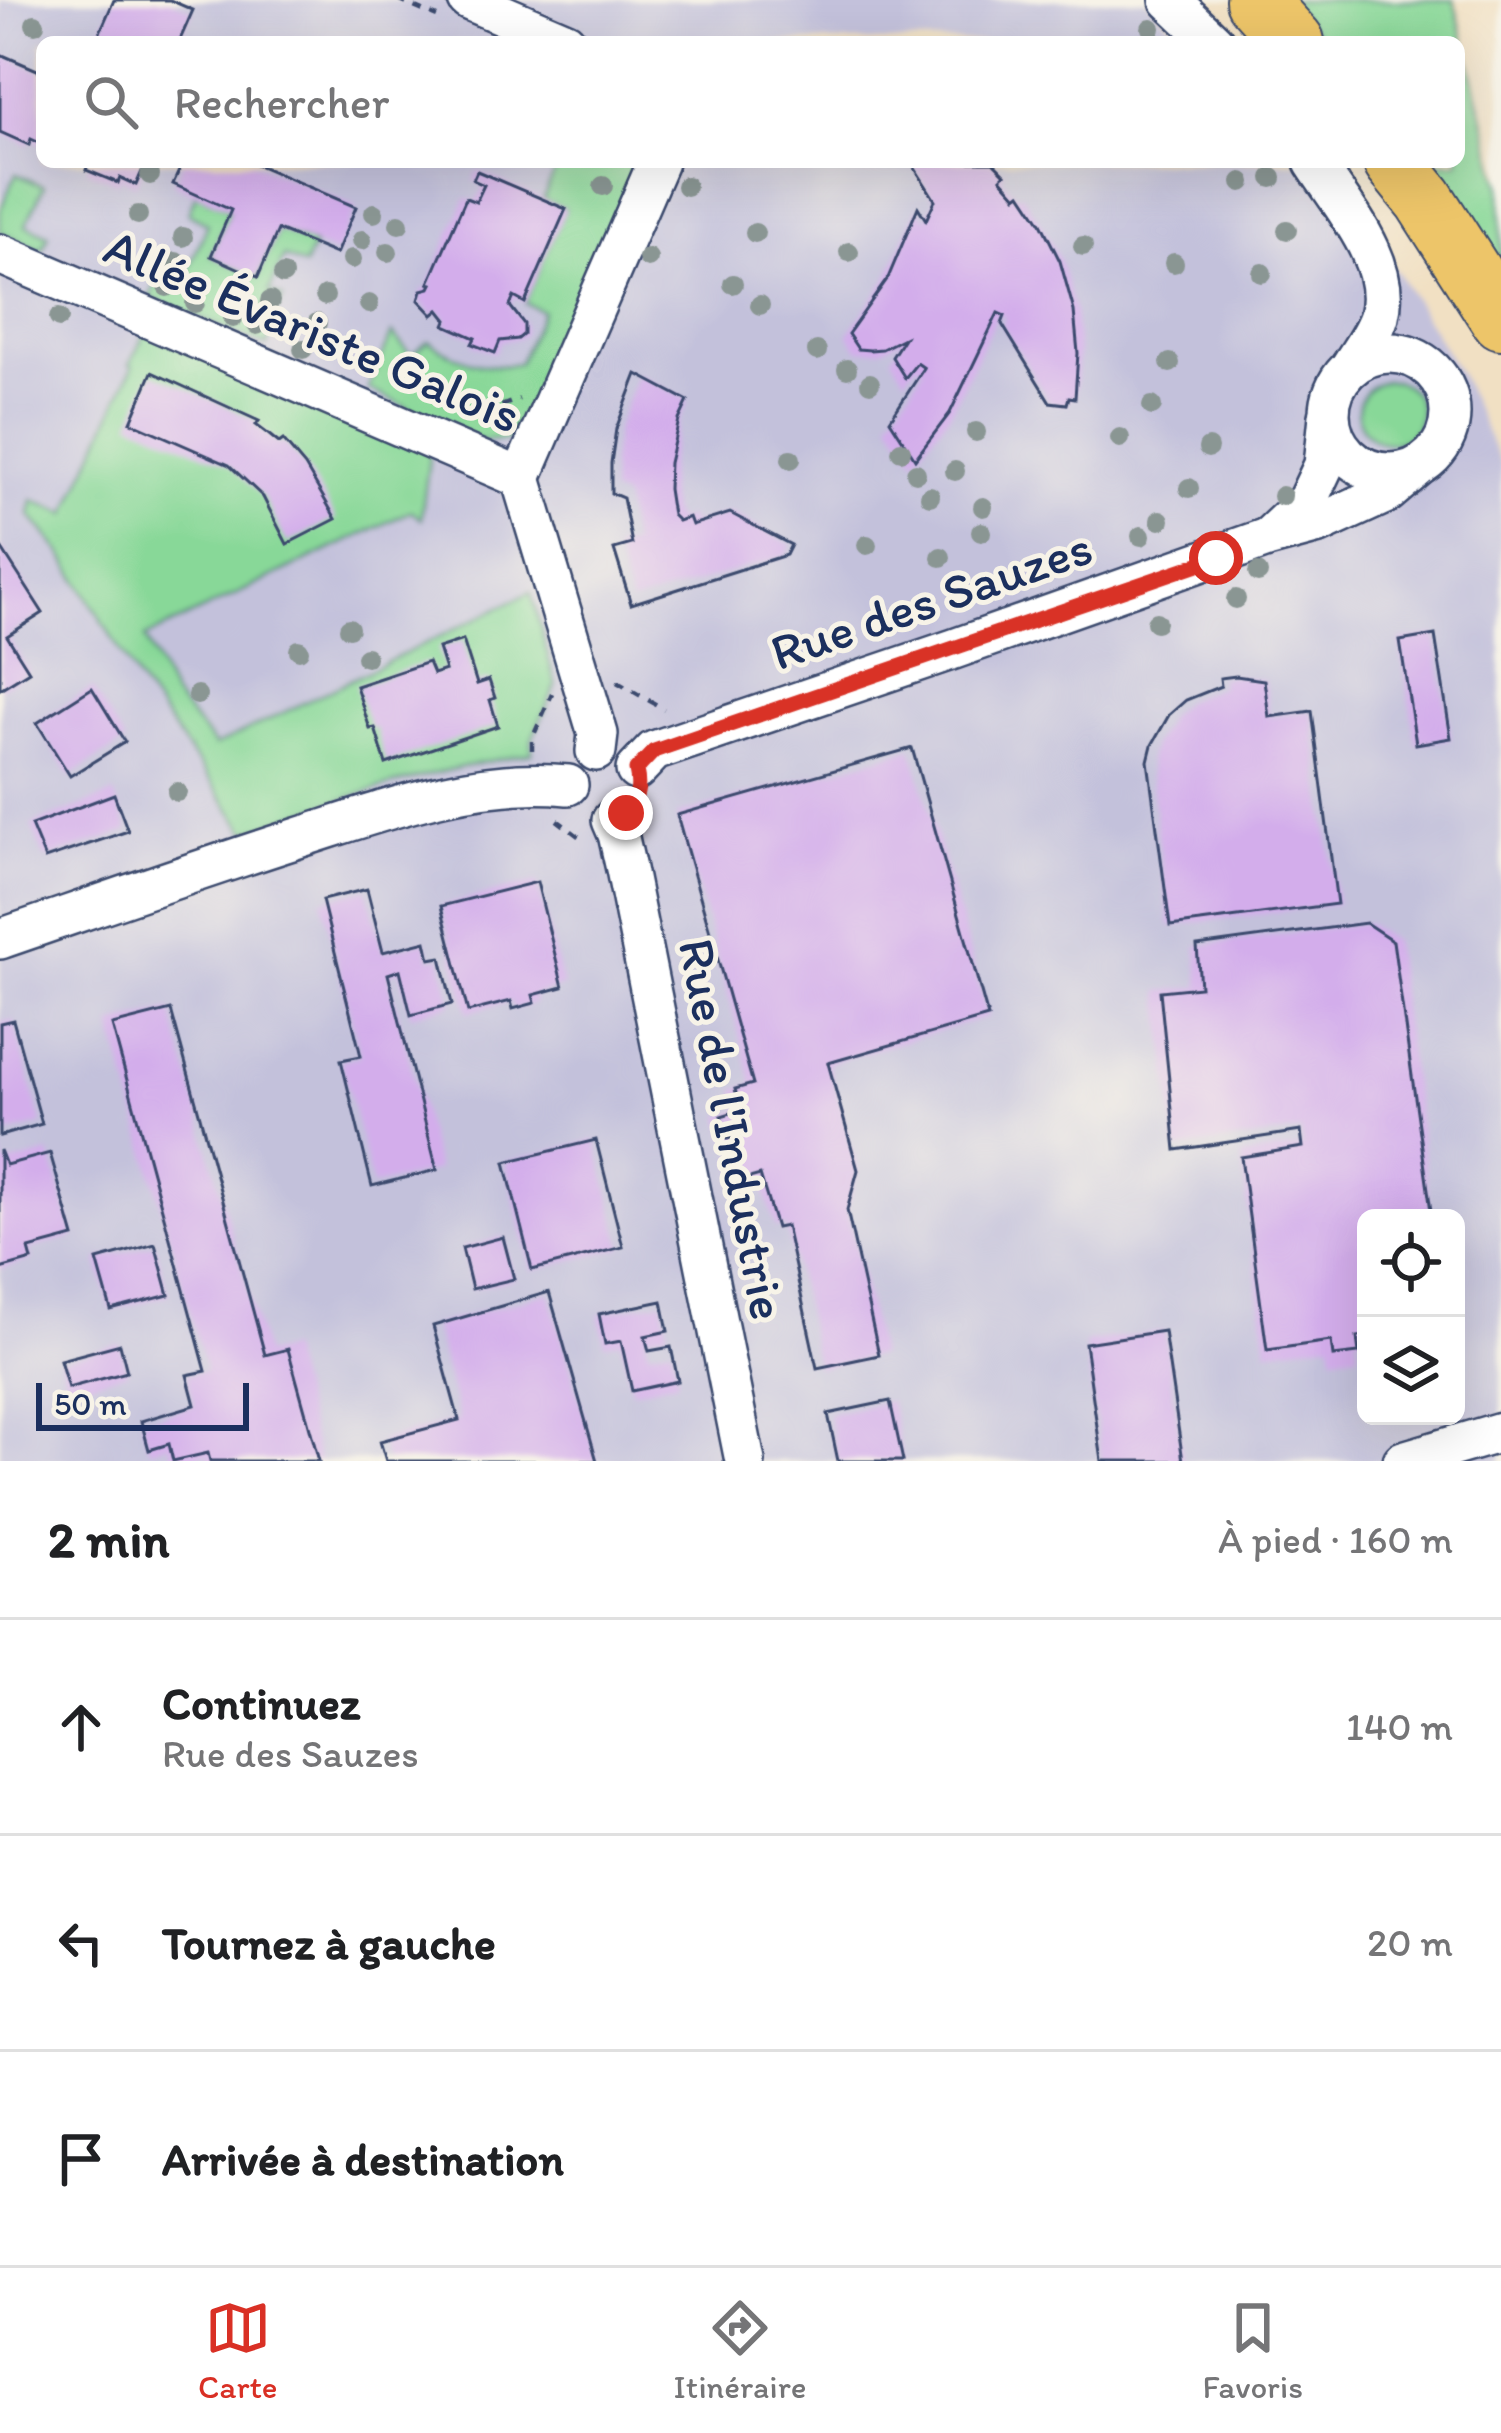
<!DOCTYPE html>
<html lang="fr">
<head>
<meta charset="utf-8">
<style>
	body { margin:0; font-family:Itim,sans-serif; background:#f2f2f2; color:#202124 }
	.controls { position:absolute; right:36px; bottom:36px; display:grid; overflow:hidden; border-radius:18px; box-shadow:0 12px 48px #0002 }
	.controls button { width:108px; height:108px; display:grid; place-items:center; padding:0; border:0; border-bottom:3px solid #e0e0e0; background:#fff; color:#202124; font:60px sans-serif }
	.scale { position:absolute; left:36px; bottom:30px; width:213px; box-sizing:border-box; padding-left:12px; border:6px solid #1b2f5e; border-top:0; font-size:33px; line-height:42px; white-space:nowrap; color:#1b2f5e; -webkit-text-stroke:9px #f7f3e8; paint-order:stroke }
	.stop { position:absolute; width:36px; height:36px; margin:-27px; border:9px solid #d93025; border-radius:50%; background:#fff }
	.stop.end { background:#d93025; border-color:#fff; box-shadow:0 3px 12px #0008 }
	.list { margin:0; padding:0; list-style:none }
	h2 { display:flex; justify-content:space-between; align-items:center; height:156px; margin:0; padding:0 48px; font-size:51px }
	h2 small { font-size:39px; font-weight:400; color:#757577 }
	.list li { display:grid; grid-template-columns:78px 1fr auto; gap:36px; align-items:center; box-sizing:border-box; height:216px; padding:0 48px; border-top:3px solid #e0e0e0 }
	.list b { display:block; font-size:45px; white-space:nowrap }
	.list p { margin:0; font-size:39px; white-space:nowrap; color:#757577 }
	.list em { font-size:39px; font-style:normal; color:#757577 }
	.icon { flex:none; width:66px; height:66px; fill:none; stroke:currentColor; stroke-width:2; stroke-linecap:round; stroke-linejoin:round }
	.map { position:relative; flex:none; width:1501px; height:1461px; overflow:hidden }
	.search { position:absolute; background:#fff; box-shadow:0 12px 48px #0002; left:36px; right:36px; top:36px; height:132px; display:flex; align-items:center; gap:30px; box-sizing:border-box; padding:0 42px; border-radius:18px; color:#757577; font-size:45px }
	.sheet { height:804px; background:#fff }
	nav { display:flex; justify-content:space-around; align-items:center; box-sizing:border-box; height:168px; border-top:3px solid #e0e0e0; background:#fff; font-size:33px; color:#757577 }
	nav a { display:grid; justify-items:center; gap:6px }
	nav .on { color:#d93025 }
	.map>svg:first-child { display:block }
	.industrial { fill:#c3c1db; fill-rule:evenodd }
	.green { fill:#88d898; stroke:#52847b; stroke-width:3 }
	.building { fill:#d3adeb }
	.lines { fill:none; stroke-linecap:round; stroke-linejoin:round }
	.minor-casing { stroke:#3b4a6d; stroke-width:44 }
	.highway-casing { stroke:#3b4a6d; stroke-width:64 }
	.path { stroke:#3b4a6d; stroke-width:4.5; stroke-dasharray:9 9; stroke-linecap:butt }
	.minor { stroke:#fff; stroke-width:39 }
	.highway { stroke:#edc569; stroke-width:60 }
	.tree { fill:#8a9693 }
	.route { stroke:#d93025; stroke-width:15 }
	.labels { text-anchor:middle; stroke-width:10; stroke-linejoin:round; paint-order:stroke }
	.street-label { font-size:51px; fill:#1b2f5e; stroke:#f7f3e8 }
</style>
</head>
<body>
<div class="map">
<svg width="1501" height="1461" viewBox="0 0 1501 1461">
	<rect width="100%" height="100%" fill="#f7f3e8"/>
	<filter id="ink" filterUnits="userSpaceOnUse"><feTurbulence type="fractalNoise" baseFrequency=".00833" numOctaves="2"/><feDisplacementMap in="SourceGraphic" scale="24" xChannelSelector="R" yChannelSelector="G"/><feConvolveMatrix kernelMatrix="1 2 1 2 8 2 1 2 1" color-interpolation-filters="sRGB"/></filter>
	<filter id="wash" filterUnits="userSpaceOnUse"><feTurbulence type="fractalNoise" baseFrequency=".004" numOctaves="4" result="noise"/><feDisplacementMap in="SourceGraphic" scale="48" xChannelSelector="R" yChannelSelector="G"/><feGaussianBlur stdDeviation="2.7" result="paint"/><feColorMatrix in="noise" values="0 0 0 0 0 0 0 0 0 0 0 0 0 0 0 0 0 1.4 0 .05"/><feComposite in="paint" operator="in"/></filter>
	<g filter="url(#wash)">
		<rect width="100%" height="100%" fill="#f1e0c3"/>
		<path class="industrial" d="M0 0H1146L1189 42H42V162H1301L1398 273 1460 375 1501 465V1461H0ZM1366 1218H1456V1416H1366Z"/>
		<g class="green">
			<polygon points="1287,0 1454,0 1501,186 1501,286 1418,162 1459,162 1459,42 1324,42"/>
			<path d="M559 162H642L525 426 506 440 480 441 368 389 392 333 411 355 428 341C457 359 486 372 519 363L542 311 525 303 565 209 543 199Z"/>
			<polygon points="16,174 44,186 26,225 49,235 42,250 0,232 0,210"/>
			<polygon points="196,194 231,210 211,256 258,276 278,230 314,245 304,266 284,257 269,292 283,298 277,313 262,307 254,323 271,331 267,346 150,298 157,281 180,289 208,224 188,213"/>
			<path d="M146 331 430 452 421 519 411 511 145 638 172 695 215 746 531 592 556 686 532 739V753C440 769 334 799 247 832L138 681 61 552 30 515 33 500 67 514 133 366 130 364Z"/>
			<circle cx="1389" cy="412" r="31"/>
		</g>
		<g id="blocks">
			<g class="building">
				<polygon points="114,0 170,0 193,10 179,42 103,42 97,39"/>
				<polygon points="0,54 42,72 42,144 31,139 29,145 0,132"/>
				<polygon points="89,162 146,162 136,185 120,178 118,183 86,170"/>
				<polygon points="183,162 251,162 356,207 336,254 278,230 258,277 211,256 231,210 173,184"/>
				<polygon points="911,162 993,162 1005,174 1001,178 1017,196 1021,193 1041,223 1060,261 1074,311 1078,353 1075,398 1069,397 1067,404 1050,402 1002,324 1005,316 998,313 950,413 915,459 890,420 924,368 917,363 905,378 892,357 904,338 882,349 870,350 858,349 848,334 888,278 918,207 926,220 935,200"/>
				<polygon points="477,171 566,209 525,303 514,297 510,306 524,324 524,334 518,339 500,341 495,353 472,344 475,338 445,325 447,320 439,310 433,315 419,300 422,290 430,288 432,284 429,283 466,198 476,202 484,185 473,180"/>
				<polygon points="152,372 259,421 256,425 268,434 279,443 283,440 305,466 336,519 287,544 263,497 229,465 131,422"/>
				<polygon points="637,374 688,401 679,420 669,463 668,489 672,515 678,521 689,517 692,525 730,513 791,545 786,555 631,604 614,549 632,544 623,498 611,493 611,463 616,429"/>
				<polygon points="0,546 43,613 7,636 29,671 0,689"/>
				<polygon points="1435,635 1451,738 1416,744 1400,641"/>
				<polygon points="463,640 477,684 489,680 495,698 490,700 498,726 386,764 375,728 370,729 356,686 428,662 433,674 445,670 438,648"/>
				<polygon points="1236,676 1264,680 1269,717 1312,711 1337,904 1170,926 1148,761 1152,745 1169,715 1186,700 1221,686 1220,678"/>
				<polygon points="92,688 125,742 70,776 37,723"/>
				<polygon points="912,748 988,1017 828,1063 858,1170 847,1210 879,1355 817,1368 786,1226 776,1228 760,1175 739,1181 732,1157 737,1155 732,1138 727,1139 721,1116 741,1110 735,1089 753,1084 677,815"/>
				<polygon points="114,794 128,831 45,859 31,825"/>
				<polygon points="537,882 563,987 533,995 535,1003 513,1009 511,1001 468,1012 441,906"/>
				<polygon points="367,889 383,952 426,941 430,959 441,957 452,1004 411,1015 400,970 388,974 437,1170 372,1186 341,1060 361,1056 322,900"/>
				<polygon points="1366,923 1393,941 1432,1218 1366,1218 1366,1336 1357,1337 1359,1353 1333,1356 1331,1341 1267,1350 1241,1157 1303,1147 1301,1131 1176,1150 1160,991 1200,987 1197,946"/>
				<polygon points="171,1010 265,1355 288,1349 319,1461 210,1461 208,1453 173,1461 169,1444 149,1450 141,1421 195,1405 187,1375 206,1371 112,1025"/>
				<polygon points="13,1020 42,1124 0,1136 0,1023"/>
				<polygon points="596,1140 623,1247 532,1270 505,1162"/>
				<polygon points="0,1150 6,1165 50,1153 74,1237 29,1249 32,1260 0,1269"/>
				<polygon points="503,1237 514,1279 472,1289 462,1248"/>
				<polygon points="155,1244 169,1295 111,1310 97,1260"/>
				<polygon points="549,1292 597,1461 386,1461 380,1441 459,1420 433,1326"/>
				<polygon points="662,1301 668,1331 645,1336 649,1351 671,1347 678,1381 632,1391 621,1341 605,1344 599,1314"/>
				<polygon points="1164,1331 1183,1461 1102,1461 1085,1343"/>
				<polygon points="120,1344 127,1372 68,1388 60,1360"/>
				<polygon points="890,1401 903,1461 838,1461 828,1414"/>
			</g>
		</g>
	</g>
	<g filter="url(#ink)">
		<use href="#blocks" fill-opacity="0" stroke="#3b4a6d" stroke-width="3"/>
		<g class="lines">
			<g class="minor-casing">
				<g id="minor">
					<polyline points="468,0 566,42"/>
					<polyline points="1170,0 1214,42"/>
					<path d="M1314 162C1342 206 1393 262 1379 316 1374 333 1361 350 1351 366"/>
					<polyline points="0,254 521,478 598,734 596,751"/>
					<circle cx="1390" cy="413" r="60"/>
					<polyline points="521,478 658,162"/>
					<polyline points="1271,535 1307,501 1324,465 1329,416"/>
					<polyline points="636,770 654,751 954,649 1267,538 1319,524 1387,493 1420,465"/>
					<polyline points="612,820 618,834 626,869 745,1461"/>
					<path d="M0 939C99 905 198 870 298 838 386 810 475 776 568 785"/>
					<polyline points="1403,1461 1501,1432"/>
				</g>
			</g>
			<g class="highway-casing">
				<g id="highway">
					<polyline points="1256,0 1294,42"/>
					<polyline points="1394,162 1424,199 1501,319"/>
				</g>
			</g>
			<g class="path">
				<polyline points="398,0 437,17"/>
				<polyline points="468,419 519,399"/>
				<polyline points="617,682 664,709"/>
				<polyline points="532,750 532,739 552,694"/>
				<polyline points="557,820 581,838"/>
			</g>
			<use href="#minor" class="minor"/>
			<use href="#highway" class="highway"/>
		</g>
		<g class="tree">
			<circle cx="35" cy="24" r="10"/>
			<circle cx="1151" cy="28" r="10"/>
			<circle cx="150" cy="175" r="10"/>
			<circle cx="1272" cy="178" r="10"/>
			<circle cx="1242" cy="182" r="10"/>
			<circle cx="603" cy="186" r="10"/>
			<circle cx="686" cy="186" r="10"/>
			<circle cx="374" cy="213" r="10"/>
			<circle cx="138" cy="215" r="10"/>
			<circle cx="399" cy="224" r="10"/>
			<circle cx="1287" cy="230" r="10"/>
			<circle cx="755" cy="233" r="10"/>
			<circle cx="183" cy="237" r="10"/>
			<circle cx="362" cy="240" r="10"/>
			<circle cx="1083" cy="246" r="10"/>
			<circle cx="388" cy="252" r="10"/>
			<circle cx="849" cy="252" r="10"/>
			<circle cx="648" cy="258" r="10"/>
			<circle cx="352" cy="259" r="10"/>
			<circle cx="176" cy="262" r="10"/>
			<circle cx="1174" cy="263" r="10"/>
			<circle cx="1262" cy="273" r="10"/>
			<circle cx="283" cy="275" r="10"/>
			<circle cx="733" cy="284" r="10"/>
			<circle cx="167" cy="287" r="10"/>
			<circle cx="325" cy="296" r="10"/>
			<circle cx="270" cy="301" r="10"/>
			<circle cx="195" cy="303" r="10"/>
			<circle cx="369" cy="304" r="10"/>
			<circle cx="760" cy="305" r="10"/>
			<circle cx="59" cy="318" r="10"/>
			<circle cx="233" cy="318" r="10"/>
			<circle cx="317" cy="323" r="10"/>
			<circle cx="257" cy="325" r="10"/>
			<circle cx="303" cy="349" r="10"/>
			<circle cx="817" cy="351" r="10"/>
			<circle cx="1170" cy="363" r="10"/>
			<circle cx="847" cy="369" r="10"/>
			<circle cx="870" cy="383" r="10"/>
			<circle cx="1152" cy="406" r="10"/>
			<circle cx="976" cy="432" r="10"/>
			<circle cx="1120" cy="438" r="10"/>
			<circle cx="1208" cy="448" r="10"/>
			<circle cx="901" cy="451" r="10"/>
			<circle cx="791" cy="459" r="10"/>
			<circle cx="955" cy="471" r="10"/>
			<circle cx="916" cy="473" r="10"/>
			<circle cx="1189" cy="488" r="10"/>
			<circle cx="930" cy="496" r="10"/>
			<circle cx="1282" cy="496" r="10"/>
			<circle cx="983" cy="507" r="10"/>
			<circle cx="1160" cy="520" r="10"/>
			<circle cx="981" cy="532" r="10"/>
			<circle cx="1141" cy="536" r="10"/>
			<circle cx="867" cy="545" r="10"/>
			<circle cx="941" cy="557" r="10"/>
			<circle cx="1258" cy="573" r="10"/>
			<circle cx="1236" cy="599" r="10"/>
			<circle cx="1156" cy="622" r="10"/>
			<circle cx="349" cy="628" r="10"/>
			<circle cx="299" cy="650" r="10"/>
			<circle cx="366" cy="657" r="10"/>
			<circle cx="197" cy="695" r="10"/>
			<circle cx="177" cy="792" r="10"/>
		</g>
	</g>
	<g class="lines" filter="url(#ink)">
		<path class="route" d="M626 813C638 798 640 788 636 770L654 751 1216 558"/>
	</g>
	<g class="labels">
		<g class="street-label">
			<text transform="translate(313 330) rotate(23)" y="18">Allée Évariste Galois</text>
			<text transform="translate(931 599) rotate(-19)" y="18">Rue des Sauzes</text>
			<text transform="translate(733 1129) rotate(79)" y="18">Rue de l'Industrie</text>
		</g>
	</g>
</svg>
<div class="controls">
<button><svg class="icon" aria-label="locate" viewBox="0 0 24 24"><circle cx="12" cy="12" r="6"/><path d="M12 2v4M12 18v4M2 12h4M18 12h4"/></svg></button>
<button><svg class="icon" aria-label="layers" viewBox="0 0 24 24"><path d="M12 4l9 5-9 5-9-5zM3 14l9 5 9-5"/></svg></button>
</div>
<div class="scale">50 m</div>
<div class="stop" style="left:1216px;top:558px"></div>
<div class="stop end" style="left:626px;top:813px"></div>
<div class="search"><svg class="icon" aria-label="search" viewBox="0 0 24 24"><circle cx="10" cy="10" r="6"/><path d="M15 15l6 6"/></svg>Rechercher</div>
</div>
<section class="sheet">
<h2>2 min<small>À pied · 160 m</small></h2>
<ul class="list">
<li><svg class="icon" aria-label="ahead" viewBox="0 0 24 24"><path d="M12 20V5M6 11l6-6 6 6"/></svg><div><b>Continuez</b><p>Rue des Sauzes</p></div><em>140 m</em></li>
<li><svg class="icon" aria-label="left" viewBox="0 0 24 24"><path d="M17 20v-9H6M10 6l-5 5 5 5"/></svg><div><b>Tournez à gauche</b></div><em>20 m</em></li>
<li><svg class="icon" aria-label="arrive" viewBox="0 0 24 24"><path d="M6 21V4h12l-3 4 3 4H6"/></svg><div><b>Arrivée à destination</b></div></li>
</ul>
</section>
<nav>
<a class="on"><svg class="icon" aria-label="map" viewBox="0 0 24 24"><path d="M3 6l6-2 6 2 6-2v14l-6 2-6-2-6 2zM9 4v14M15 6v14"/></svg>Carte</a>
<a><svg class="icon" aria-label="directions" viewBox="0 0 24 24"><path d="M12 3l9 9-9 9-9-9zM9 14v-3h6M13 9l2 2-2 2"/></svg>Itinéraire</a>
<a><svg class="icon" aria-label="saved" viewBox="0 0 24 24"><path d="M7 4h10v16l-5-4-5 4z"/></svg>Favoris</a>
</nav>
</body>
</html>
